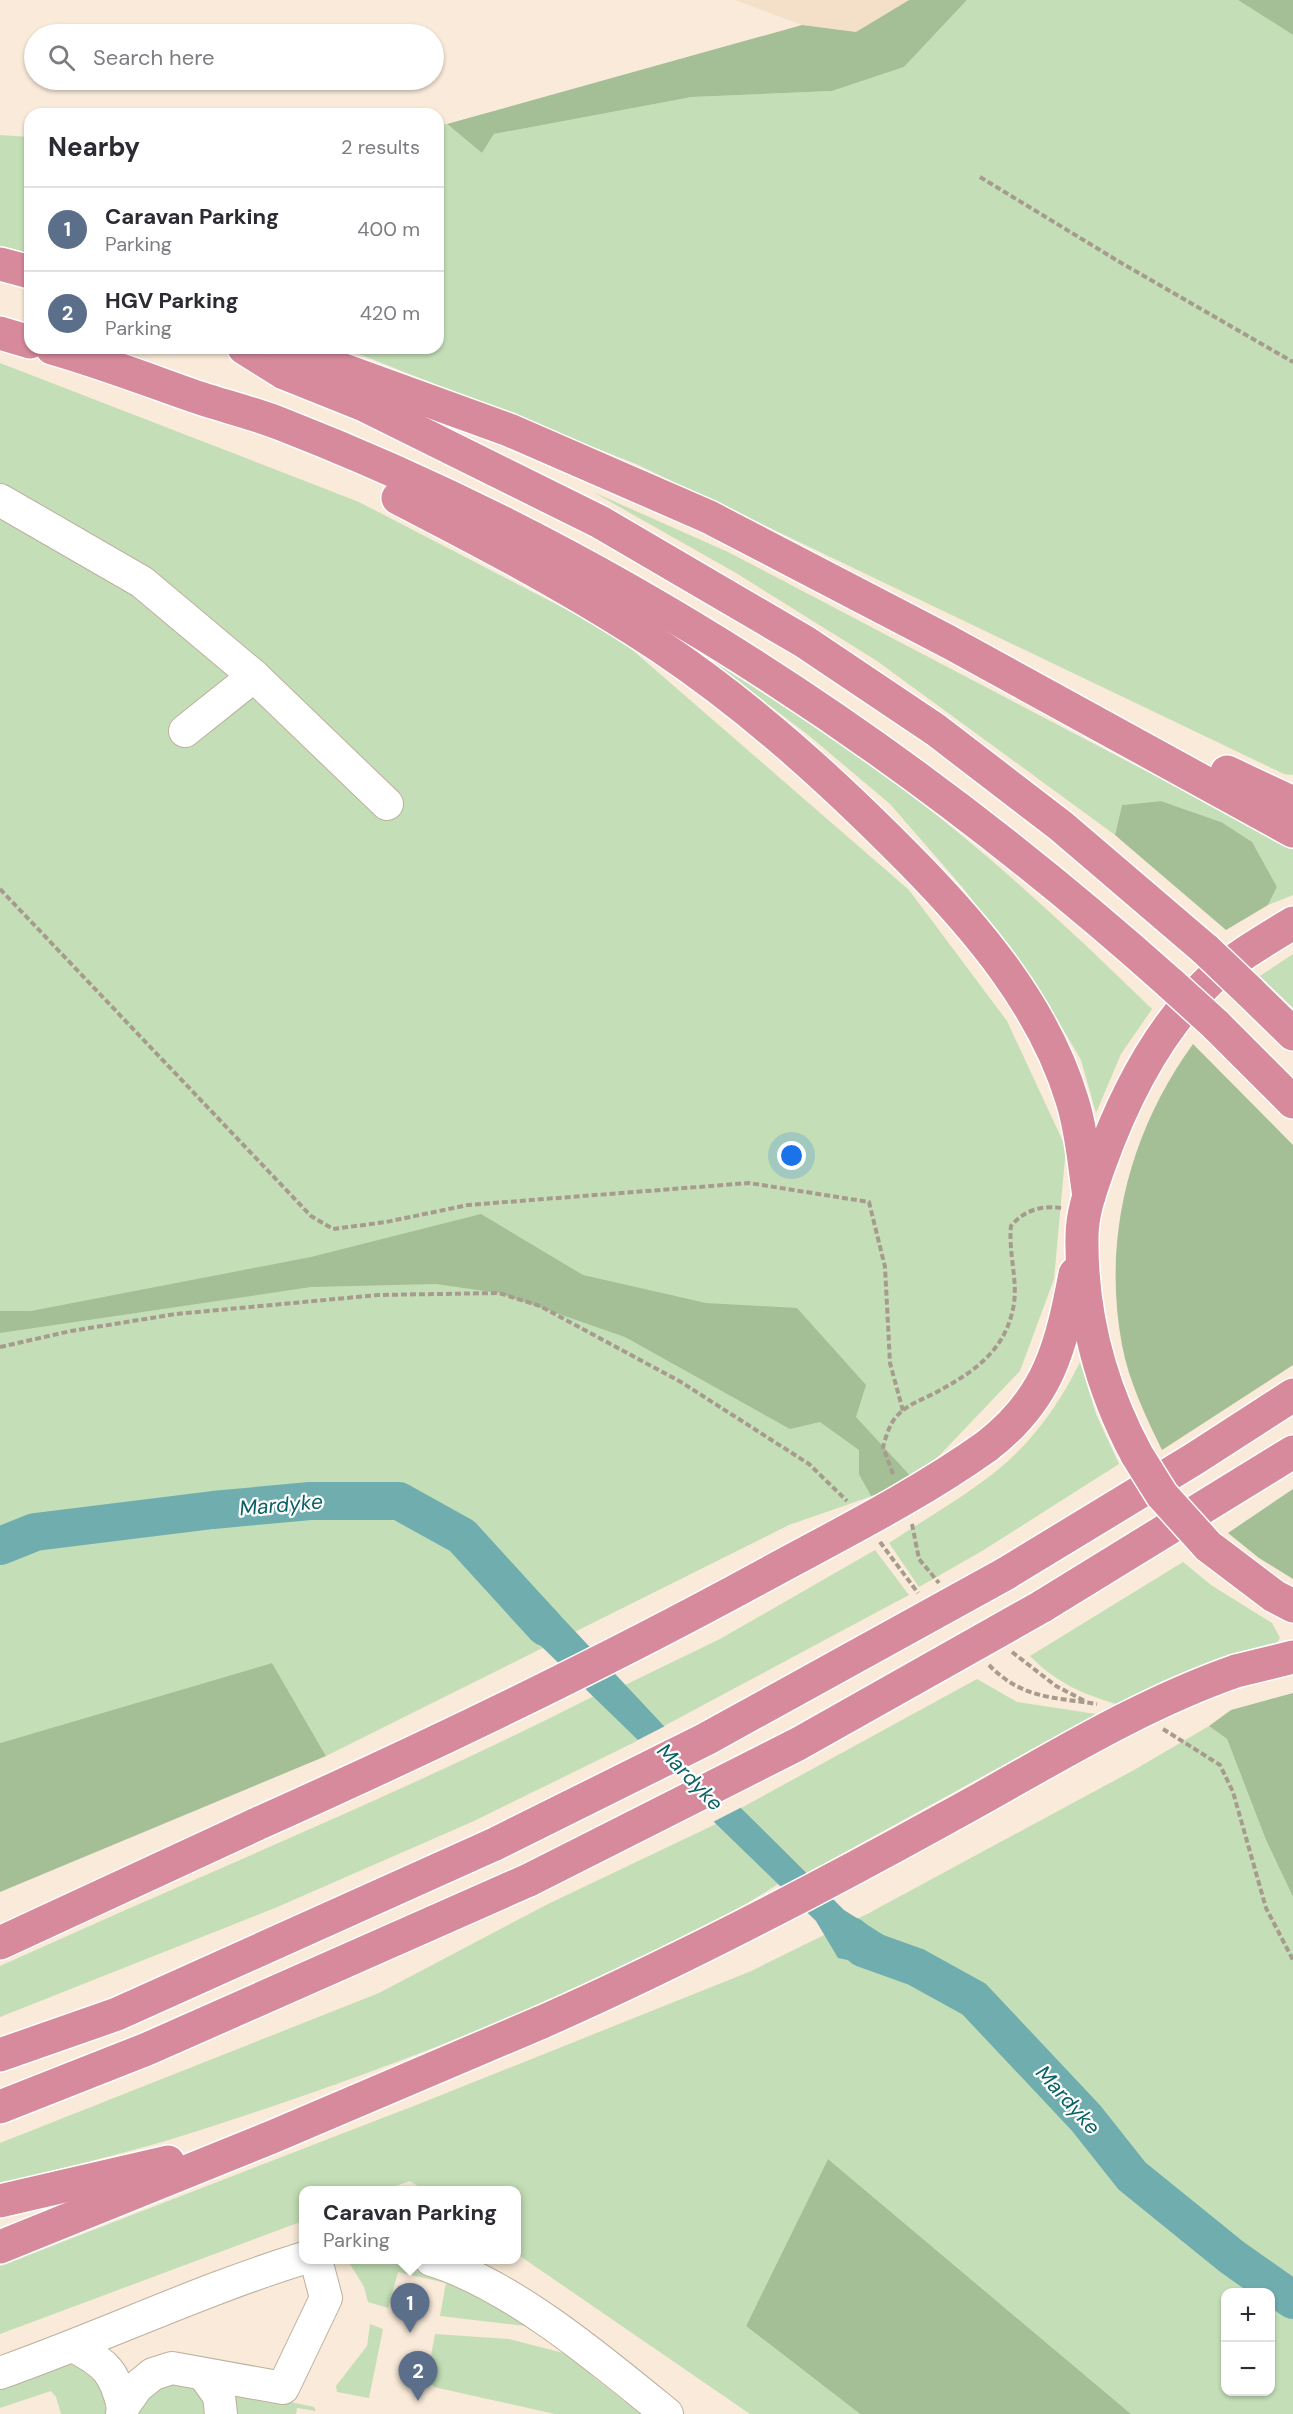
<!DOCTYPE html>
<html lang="en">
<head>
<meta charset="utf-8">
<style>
	body { margin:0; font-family:"DM Sans",sans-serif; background:#f2f2f3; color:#2b2b33 }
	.controls { position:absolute; right:18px; bottom:18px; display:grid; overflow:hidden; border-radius:12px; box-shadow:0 2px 4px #0004 }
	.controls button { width:54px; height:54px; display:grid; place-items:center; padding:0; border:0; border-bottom:2px solid #e1e1e2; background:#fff; color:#2b2b33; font:30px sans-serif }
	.you { position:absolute; left:792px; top:1156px; width:21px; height:21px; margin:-15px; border:4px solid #fff; border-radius:50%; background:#1a73e8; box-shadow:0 0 0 9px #1a73e833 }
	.badge { display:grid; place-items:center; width:39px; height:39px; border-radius:50%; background:#0b8043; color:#fff; font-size:20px; font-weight:700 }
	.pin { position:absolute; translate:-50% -50px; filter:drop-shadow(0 2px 3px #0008) }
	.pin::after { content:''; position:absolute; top:32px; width:21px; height:18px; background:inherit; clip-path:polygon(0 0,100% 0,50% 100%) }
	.popup { position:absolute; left:299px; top:2186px; width:222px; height:78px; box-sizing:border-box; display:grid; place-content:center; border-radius:12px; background:#fff; filter:drop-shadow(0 2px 4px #0005); font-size:20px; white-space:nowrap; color:#7c7c81 }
	.popup b { font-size:22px; color:#2b2b33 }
	.popup::after { content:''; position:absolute; left:50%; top:100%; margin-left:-12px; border:12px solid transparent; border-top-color:#fff }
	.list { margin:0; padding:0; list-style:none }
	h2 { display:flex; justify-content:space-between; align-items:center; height:78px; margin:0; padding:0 24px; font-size:26px }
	h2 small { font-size:20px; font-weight:400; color:#7c7c81 }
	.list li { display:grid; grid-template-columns:39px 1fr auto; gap:18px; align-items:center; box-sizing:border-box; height:84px; padding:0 24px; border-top:2px solid #e1e1e2 }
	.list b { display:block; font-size:22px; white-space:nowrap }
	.list p { margin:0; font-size:20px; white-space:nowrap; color:#7c7c81 }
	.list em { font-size:20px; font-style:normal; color:#7c7c81 }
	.icon { flex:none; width:33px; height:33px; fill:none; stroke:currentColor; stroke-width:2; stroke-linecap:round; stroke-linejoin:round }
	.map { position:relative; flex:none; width:1293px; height:2414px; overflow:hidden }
	.search { position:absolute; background:#fff; box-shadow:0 2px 4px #0004; left:24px; top:24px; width:420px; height:66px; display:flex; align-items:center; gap:15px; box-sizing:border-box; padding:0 21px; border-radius:33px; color:#7c7c81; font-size:22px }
	.panel { position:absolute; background:#fff; box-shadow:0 2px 4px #0004; left:24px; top:108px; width:420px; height:246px; border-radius:18px }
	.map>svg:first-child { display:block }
	.built { fill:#f4e0c8 }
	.green { fill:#c4dfb7; fill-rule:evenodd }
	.forest { fill:#a4be96 }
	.water { fill:#70adaf }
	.pier { fill:#f9ead9 }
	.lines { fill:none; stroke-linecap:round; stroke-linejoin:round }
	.river { stroke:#70adaf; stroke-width:38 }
	.minor-casing { stroke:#bdaf9e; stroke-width:34 }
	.highway-casing { stroke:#fff; stroke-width:36 }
	.path { stroke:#a79b8e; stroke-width:4; stroke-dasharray:6 3; stroke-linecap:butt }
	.minor { stroke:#fff; stroke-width:32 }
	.highway { stroke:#d78a9b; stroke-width:33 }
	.highway-bridge-casing { stroke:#fff; stroke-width:36; stroke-linecap:butt }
	.highway-bridge { stroke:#d78a9b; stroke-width:33 }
	.labels { text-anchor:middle; stroke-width:4.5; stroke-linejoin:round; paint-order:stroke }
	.water-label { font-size:21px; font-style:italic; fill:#096165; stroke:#fff }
</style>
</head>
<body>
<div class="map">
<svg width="1293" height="2414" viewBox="0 0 1293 2414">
	<rect width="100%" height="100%" fill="#f9ead9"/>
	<polygon class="built" points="735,0 909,0 856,32 802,25"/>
	<g class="green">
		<polygon points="967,0 1238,0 1293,35 1293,775 1284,774 636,464 344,348 438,348 438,126 447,124 482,153 494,134 692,97 832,91 904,67"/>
		<polygon points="0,135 30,137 30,257 0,249"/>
		<polygon points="0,363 359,502 614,634 909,890 1007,1021 1066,1148 1054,1279 1020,1371 915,1481 789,1525 326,1756 272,1663 0,1743"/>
		<polygon points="593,492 728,552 1293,848 1293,895 1268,905 1277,887 1221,822 1161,801 1122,805 1115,835 877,661 736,573"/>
		<path d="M691 647C764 694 838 740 907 792 994 858 1074 933 1152 1009L1121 1054 1096 1113 1081 1060 1043 995 963 888 890 804 807 734Z"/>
		<polygon points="1293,954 1293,1008 1260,976"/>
		<path d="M1080 1362 1096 1414 1119 1464 982 1551 919 1587 889 1543C925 1519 966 1496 1000 1468 1034 1440 1061 1401 1080 1362Z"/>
		<polygon points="875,1550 909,1595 664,1726 625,1685 720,1639"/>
		<path d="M1183 1562 1211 1585 1272 1623 1280 1638 1275 1646 1134 1709C1093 1698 1060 1687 1030 1656Z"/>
		<polygon points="977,1679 1017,1702 1096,1714 807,1873 741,1808"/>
		<path d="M594 1696 639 1740 474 1821 275 1908 0 2017V1966C198 1876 399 1795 594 1696Z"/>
		<path d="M1209 1726 1227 1739 1266 1840 1293 1897V2414H1131L828 2159 746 2326 860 2414H750L517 2254 516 2190H424L410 2181 384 2190H304L303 2221 0 2334V2266L429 2100 749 1972 869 1913 1134 1770ZM1226 2292H1270V2392H1226Z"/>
		<path d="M716 1824 778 1884C729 1917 675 1941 622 1967 480 2035 321 2092 172 2139 115 2156 57 2169 0 2184V2143L379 1993 550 1903Z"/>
		<polygon points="354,2260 402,2262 442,2272 533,2327 440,2316 446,2283 398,2272 388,2308 368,2302 364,2287 350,2264"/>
		<polygon points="370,2324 383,2329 369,2398 337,2392 336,2386 367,2346"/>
		<polygon points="435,2334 509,2339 571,2355 596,2379 641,2414 555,2414 434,2387 427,2376"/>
		<polygon points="65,2363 92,2370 105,2396 106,2414 61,2414 56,2397 51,2391 0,2408 0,2385"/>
		<polygon points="163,2382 200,2387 210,2414 134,2414 140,2400"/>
		<polygon points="230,2389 314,2407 316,2411 297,2408 296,2414 232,2414"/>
	</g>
	<g class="forest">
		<polygon points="909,0 967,0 904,67 832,91 692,97 494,134 482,153 447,124 802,25 856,32"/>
		<polygon points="1238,0 1293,0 1293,35"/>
		<polygon points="1161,801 1221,822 1252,842 1277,887 1268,905 1226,930 1115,835 1122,805"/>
		<path d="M1193 1044 1293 1145V1365L1162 1450C1146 1417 1129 1382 1122 1345 1102 1237 1130 1131 1193 1044Z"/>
		<polygon points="481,1214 583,1275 706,1303 797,1308 866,1385 856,1417 915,1481 871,1496 859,1474 859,1450 820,1422 790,1429 625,1337 499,1293 436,1284 311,1287 0,1333 0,1311 31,1311 311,1257"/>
		<polygon points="1293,1489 1293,1579 1259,1558 1228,1533"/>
		<polygon points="272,1663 326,1756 0,1892 0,1743"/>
		<polygon points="1293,1693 1293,1897 1266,1840 1227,1739 1209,1726 1231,1710"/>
		<polygon points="828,2159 1131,2414 860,2414 746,2326"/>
	</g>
	<polygon class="water" points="525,1578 742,1809 844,1910 907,1950 886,1968 838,1958 816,1921 716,1824 639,1741 507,1613 500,1598"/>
	<polygon class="pier" points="667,1725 744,1806 711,1823 636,1741"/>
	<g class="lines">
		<g class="river">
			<polyline points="0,1546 35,1532 213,1510 310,1501 399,1501 462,1536 545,1627"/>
			<polyline points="851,1936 863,1948 916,1967 974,1999 1086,2118 1132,2176 1232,2257 1293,2300"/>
		</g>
		<g class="minor-casing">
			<g id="minor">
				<polyline points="0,500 142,582 254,676 387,804"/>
				<polyline points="185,731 254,676"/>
				<path d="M431 2260C511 2284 602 2361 667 2414"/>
				<path d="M75 2347C106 2363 115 2373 123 2407"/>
				<path d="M0 2373C102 2337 200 2290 304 2258"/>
				<polyline points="204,2375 219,2396 221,2414"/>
				<polyline points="122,2414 123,2407 137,2387 153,2374 172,2368 283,2388 326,2298 316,2260"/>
			</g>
		</g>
		<g class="highway-casing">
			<g id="highway">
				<polyline points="0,264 30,272"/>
				<polyline points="0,333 30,342"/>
				<path d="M52 348C98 361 143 378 188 394 218 405 251 412 281 424 610 552 908 749 1171 984"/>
				<polyline points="244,348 284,373 364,405 600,522 805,642 936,730 1061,826 1206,950"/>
				<polyline points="283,348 509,430 709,517 949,642 1293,831"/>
				<path d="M398 498C487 544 577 591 661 647 752 708 833 782 910 860 977 928 1044 1007 1072 1100 1082 1131 1084 1165 1089 1196"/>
				<polyline points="1227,772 1293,803"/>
				<polyline points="1249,991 1293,1034"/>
				<polyline points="1215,1024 1293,1102"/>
				<path d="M987 1446C1049 1398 1061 1347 1075 1274"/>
				<path d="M1137 1455C1101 1388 1081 1313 1082 1237 1082 1212 1091 1189 1099 1166 1123 1099 1157 1030 1210 980 1234 958 1265 940 1293 923"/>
				<polyline points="1208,1546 1274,1596 1293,1606"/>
				<polyline points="1005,1574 1194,1459 1293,1395"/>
				<polyline points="1041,1607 1293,1452"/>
				<polyline points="1236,1671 1293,1657"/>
				<polyline points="0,1943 257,1824"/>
				<polyline points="0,2055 117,2014 495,1844"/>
				<polyline points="0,2107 147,2049 529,1880"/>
				<polyline points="0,2201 168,2162"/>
				<polyline points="0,2247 272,2137 542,2022"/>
			</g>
		</g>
		<g class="path">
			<polyline points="980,177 1118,261 1293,362"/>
			<polyline points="0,889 311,1216 333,1229 386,1222 468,1205 749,1183 869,1202 885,1267 890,1363 903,1411"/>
			<polyline points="0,1347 71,1331 176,1314 378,1295 499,1293 540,1306 681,1382 809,1464 847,1501"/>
			<path d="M893 1474 883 1447C886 1437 889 1425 896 1417 906 1405 921 1400 935 1393 970 1374 1002 1354 1012 1313 1020 1284 1008 1256 1011 1226 1023 1211 1041 1205 1061 1208"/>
			<polyline points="912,1524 919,1559 939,1583"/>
			<polyline points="880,1542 918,1593"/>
			<polyline points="1012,1652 1056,1686 1085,1701"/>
			<path d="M989 1665C1022 1699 1053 1697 1097 1704"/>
			<polyline points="1163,1729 1220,1765 1233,1792 1266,1908 1293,1960"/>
		</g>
		<use href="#minor" class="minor"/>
		<use href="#highway" class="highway"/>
		<g class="highway-bridge-casing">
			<g id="highway-bridge">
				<polyline points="1206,950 1249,991"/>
				<polyline points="1171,984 1215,1024"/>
				<polyline points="1137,1455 1162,1495 1208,1546"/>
				<path d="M257 1824C429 1747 598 1666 763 1576 838 1535 917 1496 987 1446"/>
				<polyline points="495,1844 706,1739 1005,1574"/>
				<polyline points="529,1880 798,1744 1041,1607"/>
				<path d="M542 2022C680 1961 814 1891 946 1818 1042 1766 1133 1707 1236 1671"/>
			</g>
		</g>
		<use href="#highway-bridge" class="highway-bridge"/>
	</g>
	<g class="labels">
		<g class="water-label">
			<text transform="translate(281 1505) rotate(-5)" y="7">Mardyke</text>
			<text transform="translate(690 1777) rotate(46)" y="7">Mardyke</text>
			<text transform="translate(1068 2100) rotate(48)" y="7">Mardyke</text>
		</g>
	</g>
</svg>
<div class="controls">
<button>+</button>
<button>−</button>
</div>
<div class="you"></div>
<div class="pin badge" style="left:410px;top:2333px;background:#5c6f8a">1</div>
<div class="popup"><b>Caravan Parking</b>Parking</div>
<div class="pin badge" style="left:418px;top:2401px;background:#5c6f8a">2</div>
<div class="search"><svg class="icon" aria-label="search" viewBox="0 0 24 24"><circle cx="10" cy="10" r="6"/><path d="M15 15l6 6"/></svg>Search here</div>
<section class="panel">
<h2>Nearby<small>2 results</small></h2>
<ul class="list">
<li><span class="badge" style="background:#5c6f8a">1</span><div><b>Caravan Parking</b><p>Parking</p></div><em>400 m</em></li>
<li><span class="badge" style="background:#5c6f8a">2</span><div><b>HGV Parking</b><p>Parking</p></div><em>420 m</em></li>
</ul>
</section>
</div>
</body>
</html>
